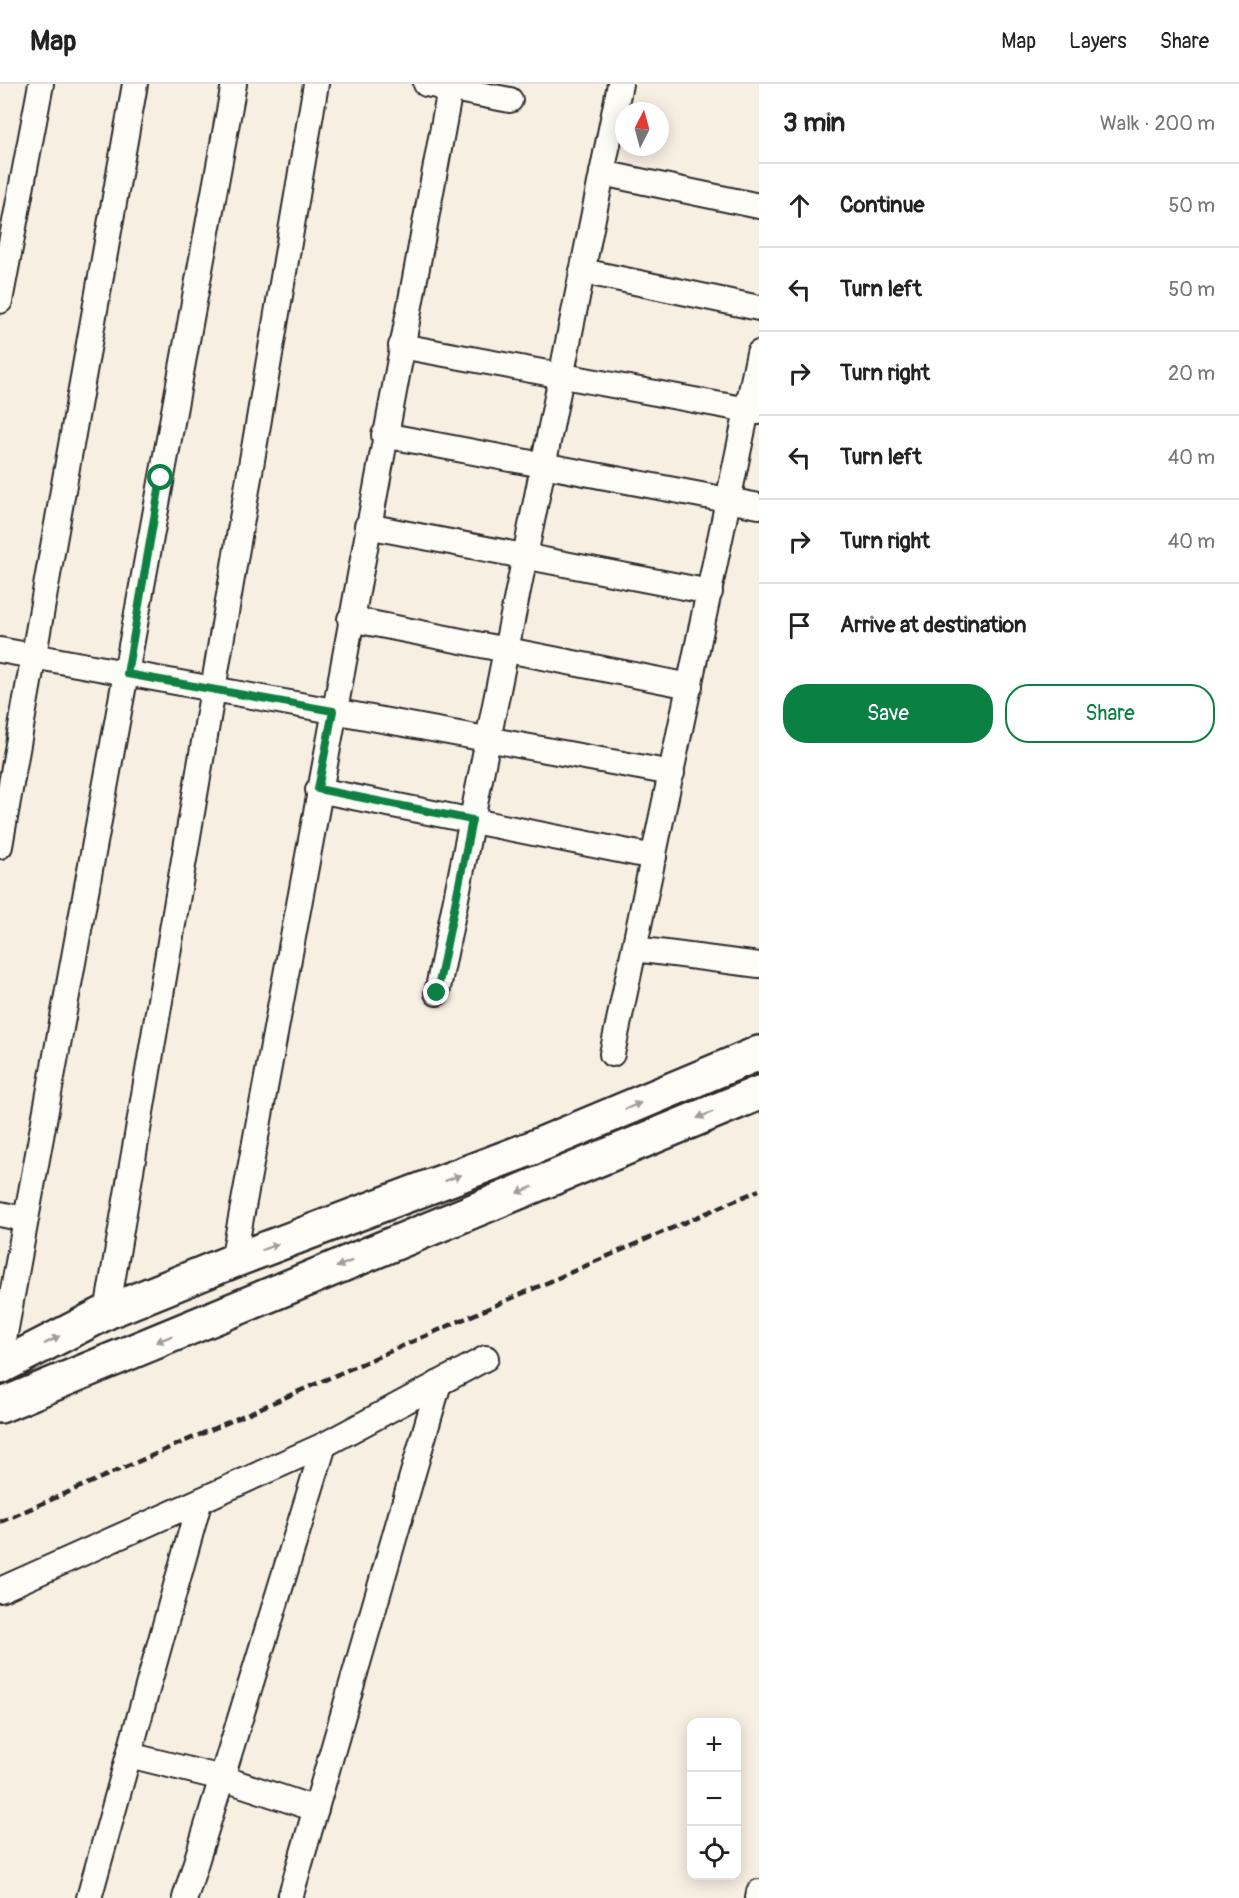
<!DOCTYPE html>
<html lang="en">
<head>
<meta charset="utf-8">
<style>
	body { margin:0; font-family:Pangolin,sans-serif; background:#f2f2f2; color:#222 }
	.controls { position:absolute; right:18px; bottom:18px; display:grid; overflow:hidden; border-radius:12px; box-shadow:0 3px 15px #0003 }
	.controls button { width:54px; height:54px; display:grid; place-items:center; padding:0; border:0; border-bottom:2px solid #e0e0e0; background:#fff; color:#222; font:30px sans-serif }
	.compass { position:absolute; left:615px; top:18px; width:54px; height:54px; border-radius:50%; background:#fff; box-shadow:0 3px 15px #0003; rotate:6deg }
	.stop { position:absolute; width:18px; height:18px; margin:-14px; border:4px solid #0b8043; border-radius:50%; background:#fff }
	.stop.end { background:#0b8043; border-color:#fff; box-shadow:0 2px 6px #0008 }
	.list { margin:0; padding:0; list-style:none }
	h2 { display:flex; justify-content:space-between; align-items:center; height:78px; margin:0; padding:0 24px; font-size:26px }
	h2 small { font-size:20px; font-weight:400; color:#767676 }
	.list li { display:grid; grid-template-columns:39px 1fr auto; gap:18px; align-items:center; box-sizing:border-box; height:84px; padding:0 24px; border-top:2px solid #e0e0e0 }
	.list b { display:block; font-size:22px; white-space:nowrap }
	.list em { font-size:20px; font-style:normal; color:#767676 }
	.actions { display:flex; gap:12px; padding:18px 24px }
	.actions a { flex:1; padding:14px 0; border:2px solid #0b8043; border-radius:24px; text-align:center; font-size:21px; color:#0b8043 }
	.actions .main { background:#0b8043; color:#fff }
	.icon { flex:none; width:33px; height:33px; fill:none; stroke:currentColor; stroke-width:2; stroke-linecap:round; stroke-linejoin:round }
	.map { position:relative; flex:none; width:759px; height:1814px; overflow:hidden }
	header { display:flex; align-items:center; gap:36px; box-sizing:border-box; height:84px; padding:0 30px; background:#fff; border-bottom:2px solid #e0e0e0 }
	header strong { font-size:28px }
	nav { display:flex; gap:33px; margin-inline-start:auto; font-size:21px }
	main { display:flex }
	aside { flex:1; background:#fff }
	.map>svg:first-child { display:block }
	.lines { fill:none; stroke-linecap:round; stroke-linejoin:round }
	.street-casing { stroke:#2b2b2b; stroke-width:28 }
	.secondary-casing { stroke:#2b2b2b; stroke-width:38 }
	.street { stroke:#fdfcf7; stroke-width:24 }
	.secondary { stroke:#fdfcf7; stroke-width:33 }
	.rail { stroke:#2b2b2b; stroke-width:4.5; stroke-dasharray:9 4.5; stroke-linecap:butt }
	.oneway { fill:#9e9e9b }
	.route { stroke:#0b8043; stroke-width:8 }
</style>
</head>
<body>
<header>
<strong>Map</strong>
<nav><a>Map</a><a>Layers</a><a>Share</a></nav>
</header>
<main>
<div class="map">
<svg width="759" height="1814" viewBox="0 0 759 1814">
	<rect width="100%" height="100%" fill="#f8efe3"/>
	<filter id="ink" filterUnits="userSpaceOnUse"><feTurbulence type="fractalNoise" baseFrequency=".0167" numOctaves="2"/><feDisplacementMap in="SourceGraphic" scale="12" xChannelSelector="R" yChannelSelector="G"/><feConvolveMatrix kernelMatrix="1 2 1 2 8 2 1 2 1" color-interpolation-filters="sRGB"/></filter>
	<g filter="url(#ink)">
		<g class="lines">
			<g class="street-casing">
				<g id="street">
					<polyline points="426,0 510,16"/>
					<polyline points="602,89 759,122"/>
					<polyline points="582,187 759,224"/>
					<polyline points="0,217 41,0"/>
					<polyline points="401,262 759,328"/>
					<polyline points="384,351 759,422"/>
					<polyline points="367,442 710,508"/>
					<polyline points="350,535 690,602"/>
					<polyline points="0,566 672,689"/>
					<polyline points="318,706 654,773"/>
					<polyline points="0,762 135,0"/>
					<polyline points="635,865 759,881"/>
					<polyline points="437,909 620,0"/>
					<polyline points="612,970 759,269"/>
					<polyline points="0,1130 24,1135"/>
					<polyline points="233,1177 451,0"/>
					<polyline points="107,1228 316,0"/>
					<polyline points="0,1277 234,0"/>
					<polyline points="0,1506 324,1361 486,1274"/>
					<polyline points="129,1671 222,1694 316,1725"/>
					<polyline points="89,1814 199,1419"/>
					<polyline points="185,1814 324,1361"/>
					<polyline points="290,1814 439,1299"/>
					<polyline points="758,1814 759,1808"/>
				</g>
			</g>
			<g class="secondary-casing">
				<g id="secondary">
					<polyline points="0,1283 107,1228 233,1177 532,1064 759,969"/>
					<polyline points="0,1322 759,1009"/>
				</g>
			</g>
			<use href="#street" class="street"/>
			<use href="#secondary" class="secondary"/>
			<polyline class="rail" points="0,1438 759,1106"/>
		</g>
		<defs><path id="oneway-solid" d="M-6-.8H1V-3.2L6.5 0L1 3.2V.8H-6Z" transform="scale(1.5)"/></defs>
		<g class="oneway">
			<use href="#oneway-solid" transform="translate(633 1022) rotate(-23)"/>
			<use href="#oneway-solid" transform="translate(705 1031) rotate(158)"/>
			<use href="#oneway-solid" transform="translate(453 1094) rotate(-21)"/>
			<use href="#oneway-solid" transform="translate(525 1106) rotate(158)"/>
			<use href="#oneway-solid" transform="translate(270 1163) rotate(-21)"/>
			<use href="#oneway-solid" transform="translate(344 1180) rotate(158)"/>
			<use href="#oneway-solid" transform="translate(164 1255) rotate(158)"/>
			<use href="#oneway-solid" transform="translate(52 1256) rotate(-27)"/>
		</g>
	</g>
	<g class="lines" filter="url(#ink)">
		<polyline class="route" points="161,394 127,590 333,627 318,705 472,736 437,909"/>
	</g>
</svg>
<div class="controls">
<button>+</button>
<button>−</button>
<button><svg class="icon" aria-label="locate" viewBox="0 0 24 24"><circle cx="12" cy="12" r="6"/><path d="M12 2v4M12 18v4M2 12h4M18 12h4"/></svg></button>
</div>
<svg class="compass" viewBox="-18 -18 36 36"><path d="M0-13l5 13h-10z" fill="#e53935"/><path d="M0 13l5-13h-10z" fill="#767676"/></svg>
<div class="stop" style="left:161px;top:394px"></div>
<div class="stop end" style="left:437px;top:909px"></div>
</div>
<aside>
<h2>3 min<small>Walk · 200 m</small></h2>
<ul class="list">
<li><svg class="icon" aria-label="ahead" viewBox="0 0 24 24"><path d="M12 20V5M6 11l6-6 6 6"/></svg><div><b>Continue</b></div><em>50 m</em></li>
<li><svg class="icon" aria-label="left" viewBox="0 0 24 24"><path d="M17 20v-9H6M10 6l-5 5 5 5"/></svg><div><b>Turn left</b></div><em>50 m</em></li>
<li><svg class="icon" aria-label="right" viewBox="0 0 24 24"><path d="M7 20v-9h11M14 6l5 5-5 5"/></svg><div><b>Turn right</b></div><em>20 m</em></li>
<li><svg class="icon" aria-label="left" viewBox="0 0 24 24"><path d="M17 20v-9H6M10 6l-5 5 5 5"/></svg><div><b>Turn left</b></div><em>40 m</em></li>
<li><svg class="icon" aria-label="right" viewBox="0 0 24 24"><path d="M7 20v-9h11M14 6l5 5-5 5"/></svg><div><b>Turn right</b></div><em>40 m</em></li>
<li><svg class="icon" aria-label="arrive" viewBox="0 0 24 24"><path d="M6 21V4h12l-3 4 3 4H6"/></svg><div><b>Arrive at destination</b></div></li>
</ul>
<div class="actions"><a class="main">Save</a><a>Share</a></div>
</aside>
</main>
</body>
</html>
